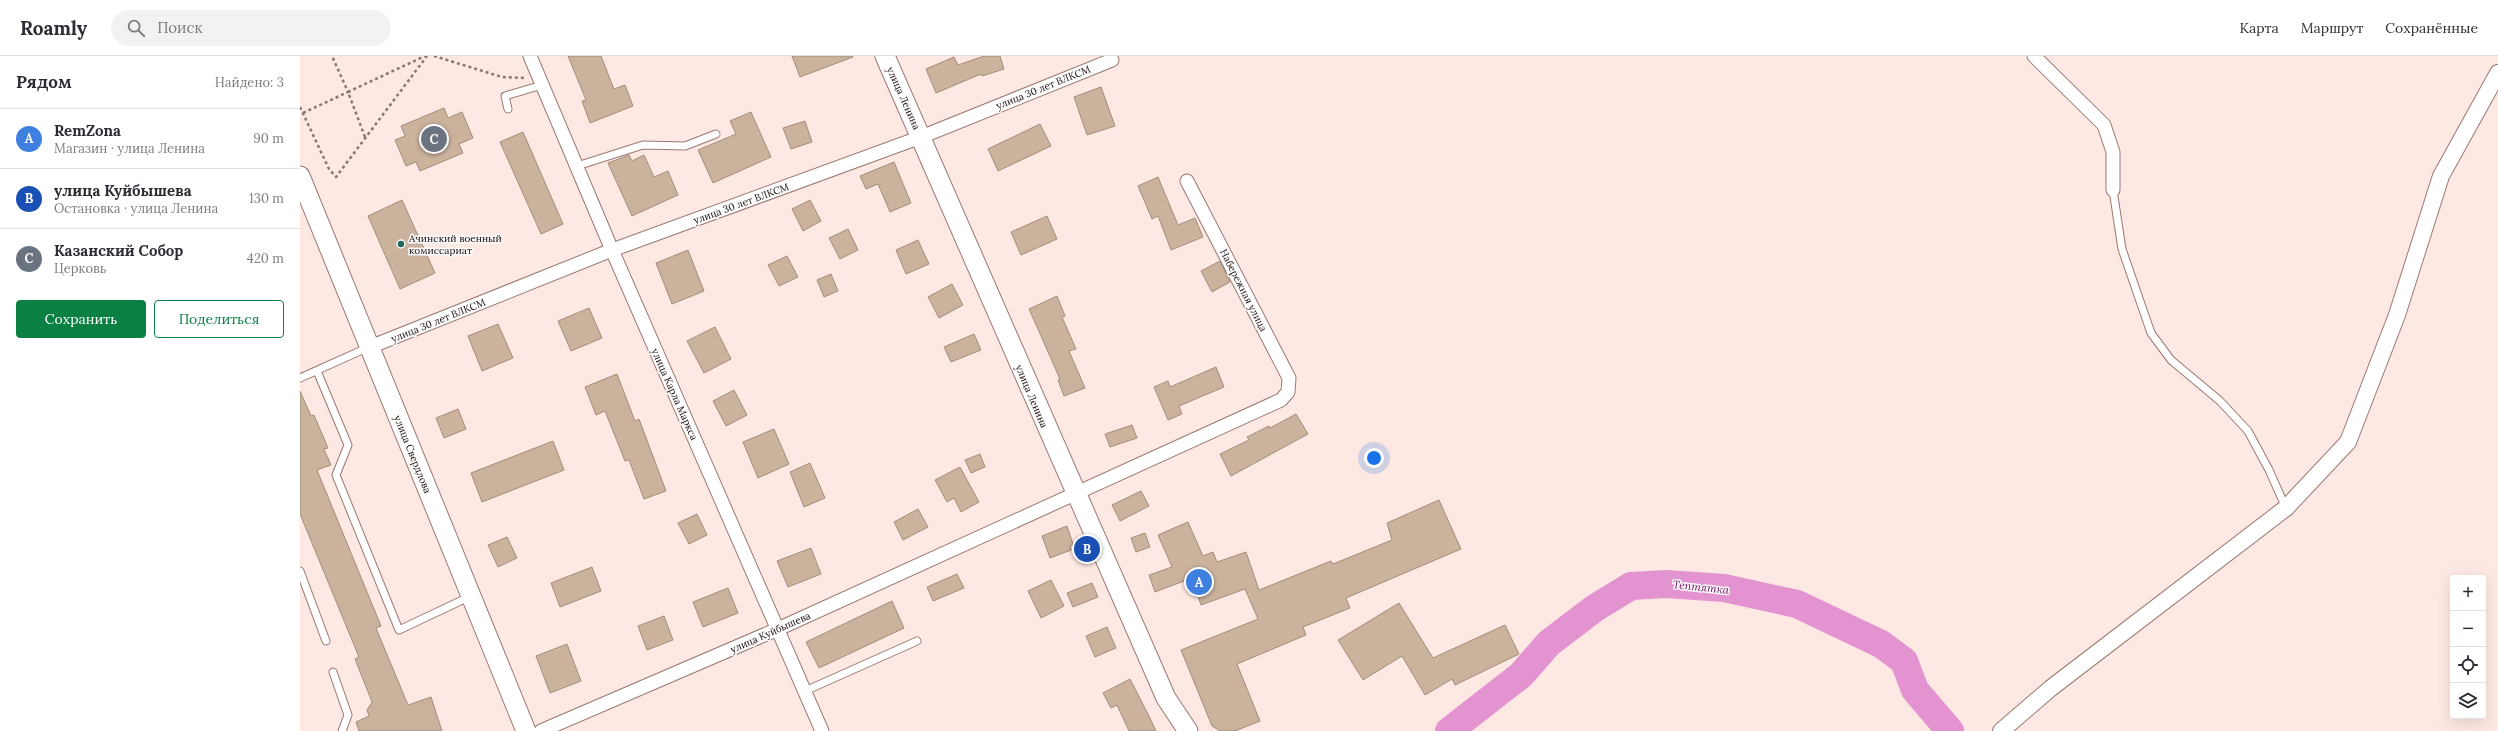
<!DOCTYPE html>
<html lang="ru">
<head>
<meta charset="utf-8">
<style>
	body { margin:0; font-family:Lora,serif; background:#f2f2f3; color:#2b2b33 }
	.controls { position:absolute; right:12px; bottom:12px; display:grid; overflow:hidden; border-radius:4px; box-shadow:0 4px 16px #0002 }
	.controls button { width:36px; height:36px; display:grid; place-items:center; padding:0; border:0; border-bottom:1px solid #e1e1e2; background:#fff; color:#2b2b33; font:20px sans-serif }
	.you { position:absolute; left:1074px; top:402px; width:14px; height:14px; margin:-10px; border:3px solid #fff; border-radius:50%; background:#1a73e8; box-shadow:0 0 0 6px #1a73e833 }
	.badge { display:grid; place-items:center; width:26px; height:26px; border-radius:50%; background:#0b8043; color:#fff; font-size:13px; font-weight:700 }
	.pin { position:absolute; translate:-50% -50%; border:2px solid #fff; box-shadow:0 1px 4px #0006 }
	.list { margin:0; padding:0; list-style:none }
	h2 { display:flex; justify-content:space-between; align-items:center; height:52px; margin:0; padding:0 16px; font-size:17px }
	h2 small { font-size:13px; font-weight:400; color:#7c7c81 }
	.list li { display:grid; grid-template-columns:26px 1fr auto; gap:12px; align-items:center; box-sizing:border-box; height:60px; padding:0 16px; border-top:1px solid #e1e1e2 }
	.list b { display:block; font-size:15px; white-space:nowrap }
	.list p { margin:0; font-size:13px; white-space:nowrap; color:#7c7c81 }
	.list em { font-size:13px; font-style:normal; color:#7c7c81 }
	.actions { display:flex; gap:8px; padding:12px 16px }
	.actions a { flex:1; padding:9px 0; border:1px solid #0b8043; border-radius:4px; text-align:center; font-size:14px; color:#0b8043 }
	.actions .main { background:#0b8043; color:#fff }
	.icon { flex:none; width:22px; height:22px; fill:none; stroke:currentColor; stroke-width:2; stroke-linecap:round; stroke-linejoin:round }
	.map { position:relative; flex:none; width:2198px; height:675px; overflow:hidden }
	header { display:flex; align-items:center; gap:24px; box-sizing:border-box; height:56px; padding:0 20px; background:#fff; border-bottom:1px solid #e1e1e2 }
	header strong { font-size:19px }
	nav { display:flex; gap:22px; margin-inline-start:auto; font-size:14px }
	.search { width:280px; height:36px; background:#f2f2f3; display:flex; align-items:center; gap:10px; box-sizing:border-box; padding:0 14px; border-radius:22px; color:#7c7c81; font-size:15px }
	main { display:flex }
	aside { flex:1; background:#fff }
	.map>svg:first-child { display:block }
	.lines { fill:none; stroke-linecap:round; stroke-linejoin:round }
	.river { stroke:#e493d1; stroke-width:28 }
	.building { fill:#cab29d; stroke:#a48d79 }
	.service-casing { stroke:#987972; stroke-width:9 }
	.minor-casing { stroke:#987972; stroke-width:15 }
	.tertiary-casing { stroke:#987972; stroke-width:18 }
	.secondary-casing { stroke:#987972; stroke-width:21 }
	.path { stroke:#877773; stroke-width:2.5; stroke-dasharray:3 3; stroke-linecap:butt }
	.service { stroke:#fff; stroke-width:7 }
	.minor { stroke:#fff; stroke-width:13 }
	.tertiary { stroke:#fff; stroke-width:16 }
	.secondary { stroke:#fff; stroke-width:19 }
	.poi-dot { fill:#22685c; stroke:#fbfbfb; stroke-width:1.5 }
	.labels { text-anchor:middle; stroke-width:3; stroke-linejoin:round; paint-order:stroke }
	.street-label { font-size:10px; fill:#180d0b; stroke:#fbfbfb }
	.poi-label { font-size:10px; fill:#180d0b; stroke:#fbfbfb; text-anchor:start }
	.water-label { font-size:11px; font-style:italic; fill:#6c095e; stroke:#fbfbfb }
</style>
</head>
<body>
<header>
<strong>Roamly</strong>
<div class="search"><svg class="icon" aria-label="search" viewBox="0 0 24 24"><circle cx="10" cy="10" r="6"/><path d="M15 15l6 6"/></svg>Поиск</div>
<nav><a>Карта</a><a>Маршрут</a><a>Сохранённые</a></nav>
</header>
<main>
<aside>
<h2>Рядом<small>Найдено: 3</small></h2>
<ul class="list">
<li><span class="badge" style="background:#3f7fe0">A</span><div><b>RemZona</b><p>Магазин · улица Ленина</p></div><em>90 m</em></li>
<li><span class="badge" style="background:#1a4fb4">B</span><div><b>улица Куйбышева</b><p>Остановка · улица Ленина</p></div><em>130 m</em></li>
<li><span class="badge" style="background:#6b7280">C</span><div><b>Казанский Собор</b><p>Церковь</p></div><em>420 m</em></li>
</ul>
<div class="actions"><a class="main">Сохранить</a><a>Поделиться</a></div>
</aside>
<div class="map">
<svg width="2198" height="675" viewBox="0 0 2198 675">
	<rect width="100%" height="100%" fill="#fee8e3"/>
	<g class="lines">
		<polyline class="river" points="1149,675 1221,619 1249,587 1295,552 1331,530 1366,528 1424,532 1497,548 1581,588 1604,605 1615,634 1650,675"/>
	</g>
	<g class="building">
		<polygon points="268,0 301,0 314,33 325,29 333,50 290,67 282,45 286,44"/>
		<polygon points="492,0 552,0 553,1 500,21"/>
		<polygon points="684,0 700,0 704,13 682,20 681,18 636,37 626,13 654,1 658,9"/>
		<polygon points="801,31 815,70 787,79 774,41"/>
		<polygon points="144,52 148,62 162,56 173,82 159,88 163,97 120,115 116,106 106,110 95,84 105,80 101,70"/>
		<polygon points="451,56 471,101 413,127 398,94 436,78 430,65"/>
		<polygon points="505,65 512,86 491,93 483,72"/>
		<polygon points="740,68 751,90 698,115 688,93"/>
		<polygon points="223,76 263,168 241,178 200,86"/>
		<polygon points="329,99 332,105 344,99 354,121 368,115 378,139 332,160 308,107"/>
		<polygon points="594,106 611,147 590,156 578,128 566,133 560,120"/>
		<polygon points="858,121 878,169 895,162 903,181 871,194 858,160 852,163 838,130"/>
		<polygon points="102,144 135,217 100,233 68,160"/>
		<polygon points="510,144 521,165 503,175 492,153"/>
		<polygon points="747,160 757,183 721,199 711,176"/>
		<polygon points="548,173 558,194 540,203 529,182"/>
		<polygon points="618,184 629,208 606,218 596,194"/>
		<polygon points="388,194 404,235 372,248 356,207"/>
		<polygon points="487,200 498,221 479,230 468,209"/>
		<polygon points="920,205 930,226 912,236 901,215"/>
		<polygon points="531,218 538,235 524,241 517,224"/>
		<polygon points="652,228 663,249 639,262 628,241"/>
		<polygon points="757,240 765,260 762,261 776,293 769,295 785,332 764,340 758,324 760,323 729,253"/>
		<polygon points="289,252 302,282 271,295 258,265"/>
		<polygon points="198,268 213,302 182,315 168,280"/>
		<polygon points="415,271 431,303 404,317 387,285"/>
		<polygon points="674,278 681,294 651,306 644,291"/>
		<polygon points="916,311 924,331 879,350 882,358 868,364 854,331 868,325 870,331"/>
		<polygon points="317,318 335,365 339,363 366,435 344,443 329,404 325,405 305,355 296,359 285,331"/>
		<polygon points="434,334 447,359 426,370 413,345"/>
		<polygon points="0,335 11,360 14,359 28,392 24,393 31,409 17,414 81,570 76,572 108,649 131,641 142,675 59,675 56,666 69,660 67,654 72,646 55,603 59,601 0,458"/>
		<polygon points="158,353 166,373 144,382 136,362"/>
		<polygon points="996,358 1008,378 931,420 920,398 949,384 947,381 969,370 970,372"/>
		<polygon points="832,369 837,382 810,391 805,378"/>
		<polygon points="474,373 489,408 458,422 443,386"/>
		<polygon points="253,385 264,414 182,446 171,417"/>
		<polygon points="680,398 685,411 671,417 665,404"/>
		<polygon points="510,407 525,442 504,451 490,416"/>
		<polygon points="660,411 679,446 661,456 654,442 647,446 635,424"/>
		<polygon points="841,435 849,450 820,465 812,449"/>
		<polygon points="1139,444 1161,493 1046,542 1050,552 1003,571 1006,579 937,608 960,665 935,675 920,675 912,670 881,594 958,563 945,533 901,549 892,522 855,536 849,519 872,511 858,479 888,466 903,500 913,496 917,506 946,496 959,534 1031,505 1033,508 1092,484 1087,467"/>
		<polygon points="618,453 628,471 603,484 594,466"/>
		<polygon points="397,458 407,479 389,488 378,467"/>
		<polygon points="767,470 773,488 770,490 771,494 750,502 742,480"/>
		<polygon points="845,477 850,491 836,496 831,482"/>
		<polygon points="207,481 217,502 198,511 188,489"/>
		<polygon points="511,492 521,518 488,531 477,505"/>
		<polygon points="292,511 301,535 260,551 251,527"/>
		<polygon points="657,518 664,532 633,545 627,531"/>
		<polygon points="751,524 764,550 741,562 728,535"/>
		<polygon points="792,527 798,541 773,551 767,537"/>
		<polygon points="428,532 438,557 403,571 393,546"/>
		<polygon points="592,545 604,572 519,612 506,586"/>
		<polygon points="1099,547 1133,602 1205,569 1219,598 1155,629 1152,623 1125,639 1102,600 1063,624 1038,584"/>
		<polygon points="364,560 373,584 347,594 338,570"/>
		<polygon points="807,571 816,592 795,601 786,580"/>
		<polygon points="267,588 281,625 250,637 236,600"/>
		<polygon points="830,623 848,658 856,675 829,675 817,649 811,652 803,637"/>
	</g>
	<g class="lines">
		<g class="service-casing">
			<g id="service">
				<polyline points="208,53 205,40 242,29"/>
				<polyline points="277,110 343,89 385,90 416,78"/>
				<polyline points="1813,134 1822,193 1851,277 1871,304 1920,345 1948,375 1969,414 1986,452"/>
				<polyline points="17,315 48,389 36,419 99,574 171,540"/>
				<polyline points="0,322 69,291"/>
				<polyline points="0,515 26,585"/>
				<polyline points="33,616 48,659 42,675"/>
				<polyline points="505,635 617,585"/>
			</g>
		</g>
		<g class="minor-casing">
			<g id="minor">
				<polyline points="230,0 312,194 522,675"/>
				<polyline points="1734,0 1804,69 1813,96 1813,134"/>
				<polyline points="70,291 312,194 621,81 812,4"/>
				<polyline points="241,675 478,573 981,344 988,336 989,322 887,125"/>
			</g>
		</g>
		<g class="tertiary-casing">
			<polyline id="tertiary" points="1701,675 1751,632 1986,452 2048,386 2097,259 2141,120 2198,17"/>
		</g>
		<g class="secondary-casing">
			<g id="secondary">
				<polyline points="585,0 866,642 888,675"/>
				<polyline points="0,120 226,675"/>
			</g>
		</g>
		<g class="path">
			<polyline points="134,0 202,21 224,22"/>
			<polyline points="0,51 29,113 36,121 127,0"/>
			<polyline points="3,57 48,36 32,0"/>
			<polyline points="65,81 48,36 125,0"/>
		</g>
		<use href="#service" class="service"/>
		<use href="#minor" class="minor"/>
		<use href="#tertiary" class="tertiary"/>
		<use href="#secondary" class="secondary"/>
	</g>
	<circle class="poi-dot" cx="101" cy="188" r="4"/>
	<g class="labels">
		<g class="street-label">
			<text transform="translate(743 31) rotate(-22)" y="4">улица 30 лет ВЛКСМ</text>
			<text transform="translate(604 42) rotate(66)" y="4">улица Ленина</text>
			<text transform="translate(441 147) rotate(-20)" y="4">улица 30 лет ВЛКСМ</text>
			<text transform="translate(944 234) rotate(63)" y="4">Набережная улица</text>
			<text transform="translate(138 264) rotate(-22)" y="4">улица 30 лет ВЛКСМ</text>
			<text transform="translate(375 338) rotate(66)" y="4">улица Карла Маркса</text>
			<text transform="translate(732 340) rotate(67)" y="4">улица Ленина</text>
			<text transform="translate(113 398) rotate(68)" y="4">улица Свердлова</text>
			<text transform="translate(470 576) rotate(-24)" y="4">улица Куйбышева</text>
		</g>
		<g class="poi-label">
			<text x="109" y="186">Ачинский военный<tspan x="109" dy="12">комиссариат</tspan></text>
		</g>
		<g class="water-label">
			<text transform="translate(1401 531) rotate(6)" y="4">Тептятка</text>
		</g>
	</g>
</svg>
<div class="controls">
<button>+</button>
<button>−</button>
<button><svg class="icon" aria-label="locate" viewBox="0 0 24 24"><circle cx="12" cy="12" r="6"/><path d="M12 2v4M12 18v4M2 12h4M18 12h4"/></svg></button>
<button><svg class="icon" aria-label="layers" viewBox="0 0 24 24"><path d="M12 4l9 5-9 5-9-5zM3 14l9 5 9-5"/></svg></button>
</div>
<div class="you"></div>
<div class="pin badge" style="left:899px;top:526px;background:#3f7fe0">A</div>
<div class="pin badge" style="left:787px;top:493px;background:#1a4fb4">B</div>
<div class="pin badge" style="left:134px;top:83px;background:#6b7280">C</div>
</div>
</main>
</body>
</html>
